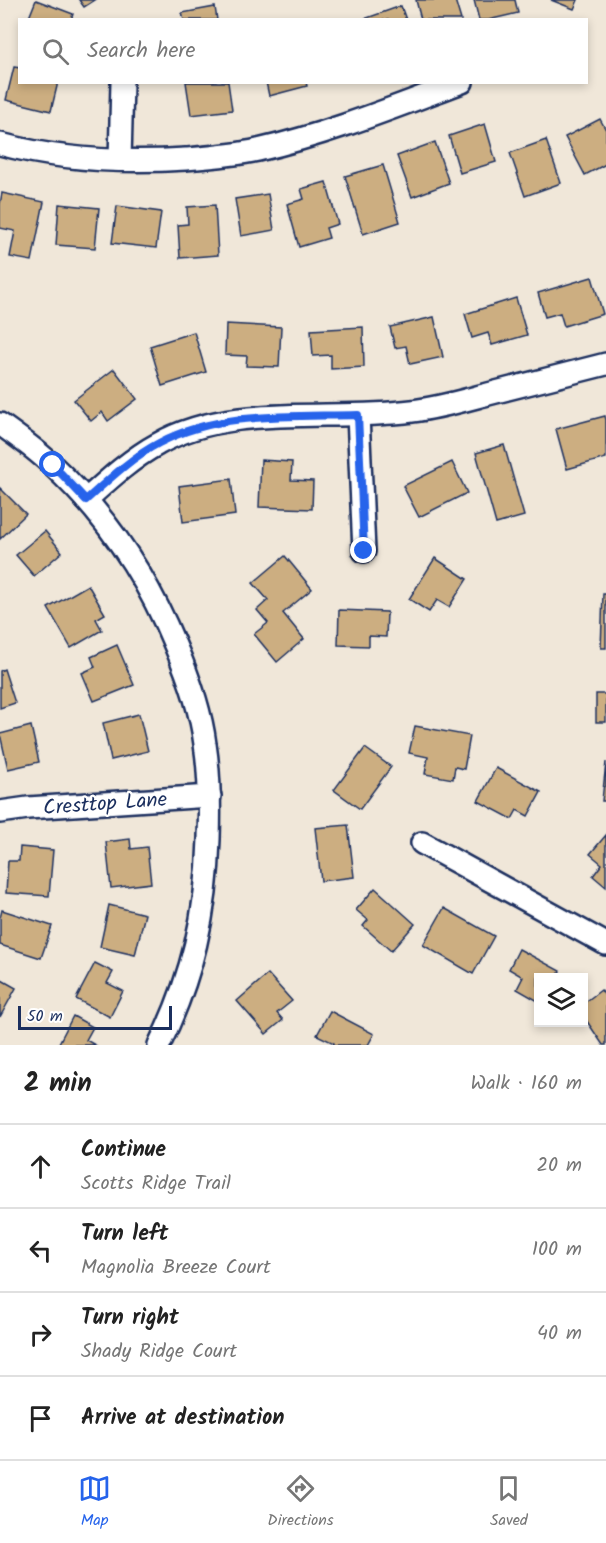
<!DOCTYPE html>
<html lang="en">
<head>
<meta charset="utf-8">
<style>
	body { margin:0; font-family:Kalam,sans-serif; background:#f6f6f6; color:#222 }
	.controls { position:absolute; right:18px; bottom:18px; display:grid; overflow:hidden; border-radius:0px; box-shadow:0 3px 9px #0003 }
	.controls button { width:54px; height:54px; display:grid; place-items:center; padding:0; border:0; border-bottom:2px solid #e0e0e0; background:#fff; color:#222; font:30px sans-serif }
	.scale { position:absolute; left:18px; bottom:15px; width:154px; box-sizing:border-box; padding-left:6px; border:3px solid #1b2f5e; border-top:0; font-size:16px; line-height:21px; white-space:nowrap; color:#1b2f5e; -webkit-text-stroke:4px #fff; paint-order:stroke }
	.stop { position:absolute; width:18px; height:18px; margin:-14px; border:4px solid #2563eb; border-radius:50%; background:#fff }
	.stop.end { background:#2563eb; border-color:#fff; box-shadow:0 2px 6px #0008 }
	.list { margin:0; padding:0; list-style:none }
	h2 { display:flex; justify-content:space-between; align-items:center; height:78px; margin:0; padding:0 24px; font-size:26px }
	h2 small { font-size:20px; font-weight:400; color:#767676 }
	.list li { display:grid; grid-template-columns:39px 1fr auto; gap:18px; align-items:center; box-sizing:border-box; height:84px; padding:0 24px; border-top:2px solid #e0e0e0 }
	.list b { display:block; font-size:22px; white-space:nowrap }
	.list p { margin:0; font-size:20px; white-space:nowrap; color:#767676 }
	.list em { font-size:20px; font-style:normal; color:#767676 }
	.icon { flex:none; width:33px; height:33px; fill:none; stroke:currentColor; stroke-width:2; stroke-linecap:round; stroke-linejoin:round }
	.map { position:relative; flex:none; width:606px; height:1045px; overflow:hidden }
	.search { position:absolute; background:#fff; box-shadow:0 3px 9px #0003; left:18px; right:18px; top:18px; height:66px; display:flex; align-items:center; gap:15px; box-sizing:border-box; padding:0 21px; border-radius:0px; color:#767676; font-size:22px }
	.sheet { height:414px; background:#fff }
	nav { display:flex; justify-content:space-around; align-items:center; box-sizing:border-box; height:84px; border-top:2px solid #e0e0e0; background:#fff; font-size:16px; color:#767676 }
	nav a { display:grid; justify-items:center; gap:3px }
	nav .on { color:#2563eb }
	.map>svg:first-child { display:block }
	.building { fill:#ccae81; stroke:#1b2f5e; stroke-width:1.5 }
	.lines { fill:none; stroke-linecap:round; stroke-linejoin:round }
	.minor-casing { stroke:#1b2f5e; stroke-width:26 }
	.minor { stroke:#fff; stroke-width:21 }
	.route { stroke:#2563eb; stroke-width:8 }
	.labels { text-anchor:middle; stroke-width:4.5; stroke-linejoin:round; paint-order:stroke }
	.street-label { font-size:21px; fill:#1b2f5e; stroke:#fff }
</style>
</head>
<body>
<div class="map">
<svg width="606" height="1045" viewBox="0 0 606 1045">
	<rect width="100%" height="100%" fill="#f0e7d9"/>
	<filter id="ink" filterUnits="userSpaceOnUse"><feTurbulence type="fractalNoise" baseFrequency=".0167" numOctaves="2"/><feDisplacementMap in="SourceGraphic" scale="12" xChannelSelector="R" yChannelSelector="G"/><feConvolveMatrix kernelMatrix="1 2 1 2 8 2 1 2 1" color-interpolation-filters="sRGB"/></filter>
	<g filter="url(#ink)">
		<g class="building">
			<polygon points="36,0 73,14 71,20 28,20"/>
			<polygon points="79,0 95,0 84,7"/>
			<polygon points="416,0 455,0 461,20 421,20"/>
			<polygon points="474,0 515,0 518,13 488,20 479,20"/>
			<polygon points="551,0 578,0 574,9"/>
			<polygon points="401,6 406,20 365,20 364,19"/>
			<polygon points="215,7 217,20 184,20 182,13"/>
			<polygon points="14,67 20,68 20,82 58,82 51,111 6,100"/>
			<polygon points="186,82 228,82 232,110 191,115"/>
			<polygon points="266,82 306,82 307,86 269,96"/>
			<polygon points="600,119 606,130 606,164 585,175 565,137"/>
			<polygon points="485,124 496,162 460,173 449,136"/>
			<polygon points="546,140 561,183 525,196 510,153"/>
			<polygon points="435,142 449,183 412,197 397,156"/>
			<polygon points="383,165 400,222 363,234 345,176"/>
			<polygon points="326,182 338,224 326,228 329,238 299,247 287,204 304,199 301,189"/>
			<polygon points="2,193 44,202 32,261 10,257 15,231 0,228 0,204"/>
			<polygon points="268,194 274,230 241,236 235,199"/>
			<polygon points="59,204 99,208 95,248 56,245"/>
			<polygon points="215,205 218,255 180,258 178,225 188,224 187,207"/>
			<polygon points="117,206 161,212 156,248 112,243"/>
			<polygon points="592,277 603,314 564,326 560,313 545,317 538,293"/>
			<polygon points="516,298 527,335 492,345 488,333 472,338 465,314"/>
			<polygon points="434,317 443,357 410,364 406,346 395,348 390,327"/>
			<polygon points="226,324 281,327 279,367 246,366 247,356 225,355"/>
			<polygon points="363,327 364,367 331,369 331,355 313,356 311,330"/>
			<polygon points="194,332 206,372 162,386 150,346"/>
			<polygon points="114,369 137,399 108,421 102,412 91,421 74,400"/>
			<polygon points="605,416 606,420 606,458 567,469 556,429"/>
			<polygon points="504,445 524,516 496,524 476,453"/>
			<polygon points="261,460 292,462 291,480 313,481 312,509 259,507"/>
			<polygon points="452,462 467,493 419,517 403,486"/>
			<polygon points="231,479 235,515 183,522 179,486"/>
			<polygon points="0,488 26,514 0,539"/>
			<polygon points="45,531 62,552 34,576 16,555"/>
			<polygon points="285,556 312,589 283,613 304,639 277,662 254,634 268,623 257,610 268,600 253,583"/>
			<polygon points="435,558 467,579 449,607 437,600 429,612 409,599"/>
			<polygon points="88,585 105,614 96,619 102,630 71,648 48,608"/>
			<polygon points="603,594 606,594 606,648 601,648"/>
			<polygon points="339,610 387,612 386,637 369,636 369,646 338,645"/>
			<polygon points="117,645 134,685 94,701 82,673 95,667 91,657"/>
			<polygon points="4,669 15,703 0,708 0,671"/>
			<rect x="596" y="694" width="10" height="28"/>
			<polygon points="139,714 148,751 111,760 103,723"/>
			<polygon points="31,726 39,762 8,769 0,734"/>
			<polygon points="415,726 470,736 464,769 455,767 453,779 425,774 428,757 409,753"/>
			<polygon points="365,748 391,767 360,809 334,790"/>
			<polygon points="606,762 606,801 602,801"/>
			<polygon points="496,768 541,792 528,816 517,810 512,819 478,801"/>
			<polygon points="348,825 354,877 321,881 315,828"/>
			<polygon points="606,835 606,887 593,876 602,864 590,854"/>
			<polygon points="130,839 131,849 147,847 151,883 111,888 106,842"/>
			<polygon points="20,847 53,850 49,896 6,893 8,861 19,861"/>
			<polygon points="375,888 415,924 391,951 363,926 368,920 356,910"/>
			<polygon points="109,905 145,914 135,955 100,947"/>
			<polygon points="444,908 494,936 473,974 423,945"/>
			<polygon points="2,910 52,926 41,958 0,945 0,918"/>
			<polygon points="519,949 560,971 557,978 538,978 538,1001 517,989 523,977 509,969"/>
			<polygon points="95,963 113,972 107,983 123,991 110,1017 76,999"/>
			<polygon points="268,974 292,1001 277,1013 283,1020 266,1034 237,1001"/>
			<polygon points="0,979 16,988 0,1017"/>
			<polygon points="601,990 606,997 606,1045 603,1045 584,1017 584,1003"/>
			<polygon points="330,1011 374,1034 368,1045 333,1045 334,1043 317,1035"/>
			<polygon points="73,1016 93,1027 86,1040 95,1045 58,1045"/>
		</g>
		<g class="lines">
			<g class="minor-casing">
				<g id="minor">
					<path d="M0 144C60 160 124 163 186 159 210 157 235 155 258 150 328 134 395 107 462 82"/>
					<polyline points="120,160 122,82"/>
					<polyline points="358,415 364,551"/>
					<path d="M0 424C18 437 37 450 53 466 107 516 147 577 175 645 188 675 201 712 205 744 210 776 210 808 209 839 207 913 192 978 159 1045"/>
					<path d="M86 500C108 480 132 458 158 444 231 402 330 422 412 411 439 408 465 400 492 393 530 383 568 374 606 364"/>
					<polyline points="0,812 28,808 210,796"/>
					<polyline points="422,843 606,944"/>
				</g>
			</g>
			<use href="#minor" class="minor"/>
		</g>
	</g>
	<g class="lines" filter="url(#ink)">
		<path class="route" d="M53 465 86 500C108 480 132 457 159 443 220 411 291 417 358 415L364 551"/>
	</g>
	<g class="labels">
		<g class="street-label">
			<text transform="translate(105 803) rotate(-4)" y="7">Cresttop Lane</text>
		</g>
	</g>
</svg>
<div class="controls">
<button><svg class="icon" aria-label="layers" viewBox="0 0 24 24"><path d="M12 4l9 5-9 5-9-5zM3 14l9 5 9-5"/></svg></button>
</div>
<div class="scale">50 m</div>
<div class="stop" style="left:53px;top:465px"></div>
<div class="stop end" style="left:364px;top:551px"></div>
<div class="search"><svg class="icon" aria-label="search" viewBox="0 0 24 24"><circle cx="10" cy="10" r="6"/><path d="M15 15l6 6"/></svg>Search here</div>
</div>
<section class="sheet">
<h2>2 min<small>Walk · 160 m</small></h2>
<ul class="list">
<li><svg class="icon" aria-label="ahead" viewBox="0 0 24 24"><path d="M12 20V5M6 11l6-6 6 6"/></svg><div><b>Continue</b><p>Scotts Ridge Trail</p></div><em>20 m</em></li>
<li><svg class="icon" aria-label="left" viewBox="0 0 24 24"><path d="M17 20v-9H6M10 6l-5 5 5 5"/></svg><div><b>Turn left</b><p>Magnolia Breeze Court</p></div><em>100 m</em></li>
<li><svg class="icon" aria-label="right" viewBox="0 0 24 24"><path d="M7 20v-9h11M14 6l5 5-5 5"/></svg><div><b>Turn right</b><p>Shady Ridge Court</p></div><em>40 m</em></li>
<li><svg class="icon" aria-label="arrive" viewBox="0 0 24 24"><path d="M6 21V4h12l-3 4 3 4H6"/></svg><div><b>Arrive at destination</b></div></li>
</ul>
</section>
<nav>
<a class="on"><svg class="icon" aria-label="map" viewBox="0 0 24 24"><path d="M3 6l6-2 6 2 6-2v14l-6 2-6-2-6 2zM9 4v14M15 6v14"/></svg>Map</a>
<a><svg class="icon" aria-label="directions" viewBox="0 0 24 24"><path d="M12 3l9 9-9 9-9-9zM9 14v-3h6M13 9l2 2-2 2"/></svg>Directions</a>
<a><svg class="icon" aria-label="saved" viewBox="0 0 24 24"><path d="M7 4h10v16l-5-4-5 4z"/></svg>Saved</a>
</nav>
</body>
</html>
